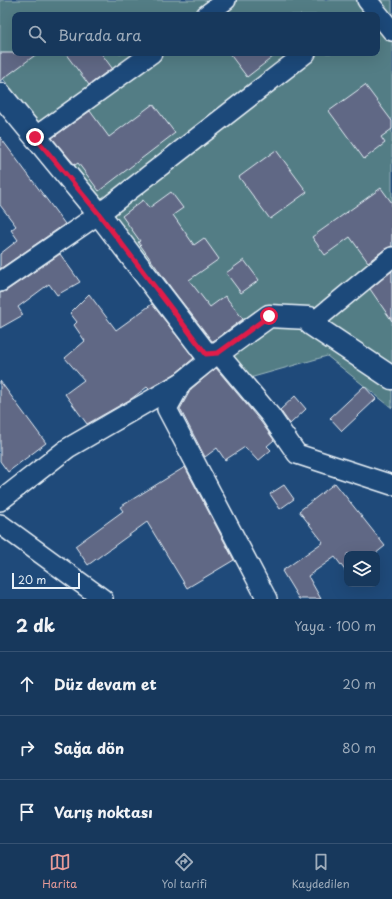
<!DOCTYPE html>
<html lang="tr">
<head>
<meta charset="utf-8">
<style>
	body { margin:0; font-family:"Playpen Sans",sans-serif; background:#244365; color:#f1f3f6 }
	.controls { position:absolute; right:12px; bottom:12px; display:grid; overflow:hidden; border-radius:8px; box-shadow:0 4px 16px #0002 }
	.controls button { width:36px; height:36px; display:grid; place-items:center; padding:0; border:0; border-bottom:1px solid #365272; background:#17385c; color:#f1f3f6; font:20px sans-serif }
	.scale { position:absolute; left:12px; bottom:10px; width:68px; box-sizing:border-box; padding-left:4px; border:2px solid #e8f1f8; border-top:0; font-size:11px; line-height:14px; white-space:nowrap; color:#e8f1f8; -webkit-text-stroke:3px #1f4a7a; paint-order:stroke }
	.stop { position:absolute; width:12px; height:12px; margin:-9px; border:3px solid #e11d48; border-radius:50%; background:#fff }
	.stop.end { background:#e11d48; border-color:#fff; box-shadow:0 1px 4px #0008 }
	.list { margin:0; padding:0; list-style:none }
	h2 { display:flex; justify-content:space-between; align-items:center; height:52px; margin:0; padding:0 16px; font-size:17px }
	h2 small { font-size:13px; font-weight:400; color:#9eacbb }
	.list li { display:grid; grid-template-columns:26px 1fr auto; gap:12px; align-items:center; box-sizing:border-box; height:64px; padding:0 16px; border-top:1px solid #365272 }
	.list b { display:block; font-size:15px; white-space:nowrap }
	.list em { font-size:13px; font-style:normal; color:#9eacbb }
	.icon { flex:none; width:22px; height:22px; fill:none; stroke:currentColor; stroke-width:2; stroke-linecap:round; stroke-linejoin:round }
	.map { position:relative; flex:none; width:392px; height:599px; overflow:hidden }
	.search { position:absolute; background:#17385c; box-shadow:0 4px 16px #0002; left:12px; right:12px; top:12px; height:44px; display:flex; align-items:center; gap:10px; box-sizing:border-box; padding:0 14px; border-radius:8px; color:#9eacbb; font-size:15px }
	.sheet { height:244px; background:#17385c }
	nav { display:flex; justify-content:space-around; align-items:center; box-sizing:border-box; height:56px; border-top:1px solid #365272; background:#17385c; font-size:11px; color:#9eacbb }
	nav a { display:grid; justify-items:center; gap:2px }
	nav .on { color:#e69b98 }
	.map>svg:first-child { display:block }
	.green { fill:#527d85; stroke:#9db7be; fill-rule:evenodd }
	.building { fill:#616885; stroke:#e8f1f8 }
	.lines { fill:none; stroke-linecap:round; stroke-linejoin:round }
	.street-casing { stroke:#e8f1f8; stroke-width:22 }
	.secondary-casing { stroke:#e8f1f8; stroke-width:25 }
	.street { stroke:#1f4a7a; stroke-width:19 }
	.secondary { stroke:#1f4a7a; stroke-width:22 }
	.route { stroke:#e11d48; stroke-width:5 }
</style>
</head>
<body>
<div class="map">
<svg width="392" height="599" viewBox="0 0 392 599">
	<rect width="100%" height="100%" fill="#1f4a7a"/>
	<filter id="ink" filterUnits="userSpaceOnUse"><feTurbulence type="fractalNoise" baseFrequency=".025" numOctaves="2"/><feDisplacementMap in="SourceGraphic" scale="8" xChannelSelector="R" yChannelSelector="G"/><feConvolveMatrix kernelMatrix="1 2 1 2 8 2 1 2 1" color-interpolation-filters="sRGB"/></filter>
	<g filter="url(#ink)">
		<path class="green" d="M0 0H392V408L327 356 190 395 114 213 0 75ZM15 15H377V53H15Z"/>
		<g class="building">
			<polygon points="0,53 38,53 0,81"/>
			<polygon points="65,53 101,53 112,68 89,85"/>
			<polygon points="229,53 278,53 247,77"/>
			<polygon points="365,85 392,121 392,129 381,137 385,143 364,159 329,111"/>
			<polygon points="153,104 175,133 99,191 78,163 75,165 52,138 90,111 109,137"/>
			<polygon points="0,137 65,224 0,269 0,254 18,240 11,230 16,226 0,205"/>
			<polygon points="276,150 307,192 270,219 239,177"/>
			<polygon points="381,188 392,203 392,246 385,249 368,262 350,237 325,255 312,237"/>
			<polygon points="171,192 183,208 173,215 194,245 204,238 219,259 189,280 210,307 225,296 243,319 213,341 212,341 172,289 138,242 140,241 122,216 143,200 149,208"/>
			<polygon points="60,254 80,282 57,295 49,284 18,307 23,315 0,328 0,293 6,291"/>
			<polygon points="244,260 259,280 241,293 226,273"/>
			<polygon points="392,271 392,321 370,289"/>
			<polygon points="89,294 116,330 152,304 194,358 176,373 149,389 147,387 131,399 87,424 65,394 84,380 65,358 85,341 74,325 77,322 70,313"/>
			<polygon points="216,368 261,422 274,440 267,446 271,450 258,461 245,447 225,460 217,448 205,457 180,409 191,389"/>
			<polygon points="0,381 46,443 8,472 0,461"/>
			<polygon points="364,386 376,399 342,431 330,418"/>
			<polygon points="295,396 306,409 290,424 280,410"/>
			<polygon points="185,467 234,560 187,588 147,522 88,565 75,546 123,511 120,507"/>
			<polygon points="335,483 385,546 375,554 347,554 347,573 335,557 308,576 321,599 299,599 282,571 323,542 299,511"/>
			<polygon points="284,485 294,499 280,509 270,494"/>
		</g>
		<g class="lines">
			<g class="street-casing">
				<g id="street">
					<polyline points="367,0 392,31"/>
					<polyline points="206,15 226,0"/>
					<polyline points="35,137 152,53"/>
					<polyline points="0,282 99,214 306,53"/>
					<polyline points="311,324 392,257"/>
					<polyline points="0,501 68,448 182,382"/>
					<polyline points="0,524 103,599"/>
					<polyline points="267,599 167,409 182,382 218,353 270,415 297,454 392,485"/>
				</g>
			</g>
			<g class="secondary-casing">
				<polyline id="secondary" points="0,94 99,214 206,354 218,353 269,316 309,318 311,324 392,378"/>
			</g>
			<use href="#street" class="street"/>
			<use href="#secondary" class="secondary"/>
		</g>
	</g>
	<g class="lines" filter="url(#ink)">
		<polyline class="route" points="35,137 99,214 206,354 218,353 269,316"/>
	</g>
</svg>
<div class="controls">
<button><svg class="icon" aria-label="layers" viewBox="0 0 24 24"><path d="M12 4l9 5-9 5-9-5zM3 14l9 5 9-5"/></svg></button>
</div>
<div class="scale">20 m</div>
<div class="stop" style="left:269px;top:316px"></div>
<div class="stop end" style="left:35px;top:137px"></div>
<div class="search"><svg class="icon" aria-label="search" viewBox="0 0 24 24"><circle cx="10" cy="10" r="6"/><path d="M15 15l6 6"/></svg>Burada ara</div>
</div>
<section class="sheet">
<h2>2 dk<small>Yaya · 100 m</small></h2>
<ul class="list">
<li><svg class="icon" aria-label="ahead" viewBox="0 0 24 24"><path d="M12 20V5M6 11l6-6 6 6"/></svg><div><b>Düz devam et</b></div><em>20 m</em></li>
<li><svg class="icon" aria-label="right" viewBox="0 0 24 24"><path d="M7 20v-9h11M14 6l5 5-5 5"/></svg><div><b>Sağa dön</b></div><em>80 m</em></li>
<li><svg class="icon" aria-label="arrive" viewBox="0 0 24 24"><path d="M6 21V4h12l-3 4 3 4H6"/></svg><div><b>Varış noktası</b></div></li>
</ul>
</section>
<nav>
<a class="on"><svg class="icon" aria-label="map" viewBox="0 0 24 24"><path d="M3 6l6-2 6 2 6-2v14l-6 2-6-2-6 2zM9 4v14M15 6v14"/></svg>Harita</a>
<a><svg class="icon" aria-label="directions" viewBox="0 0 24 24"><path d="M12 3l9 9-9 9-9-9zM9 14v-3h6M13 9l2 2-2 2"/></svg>Yol tarifi</a>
<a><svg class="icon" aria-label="saved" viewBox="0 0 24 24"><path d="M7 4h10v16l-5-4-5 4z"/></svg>Kaydedilen</a>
</nav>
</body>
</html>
